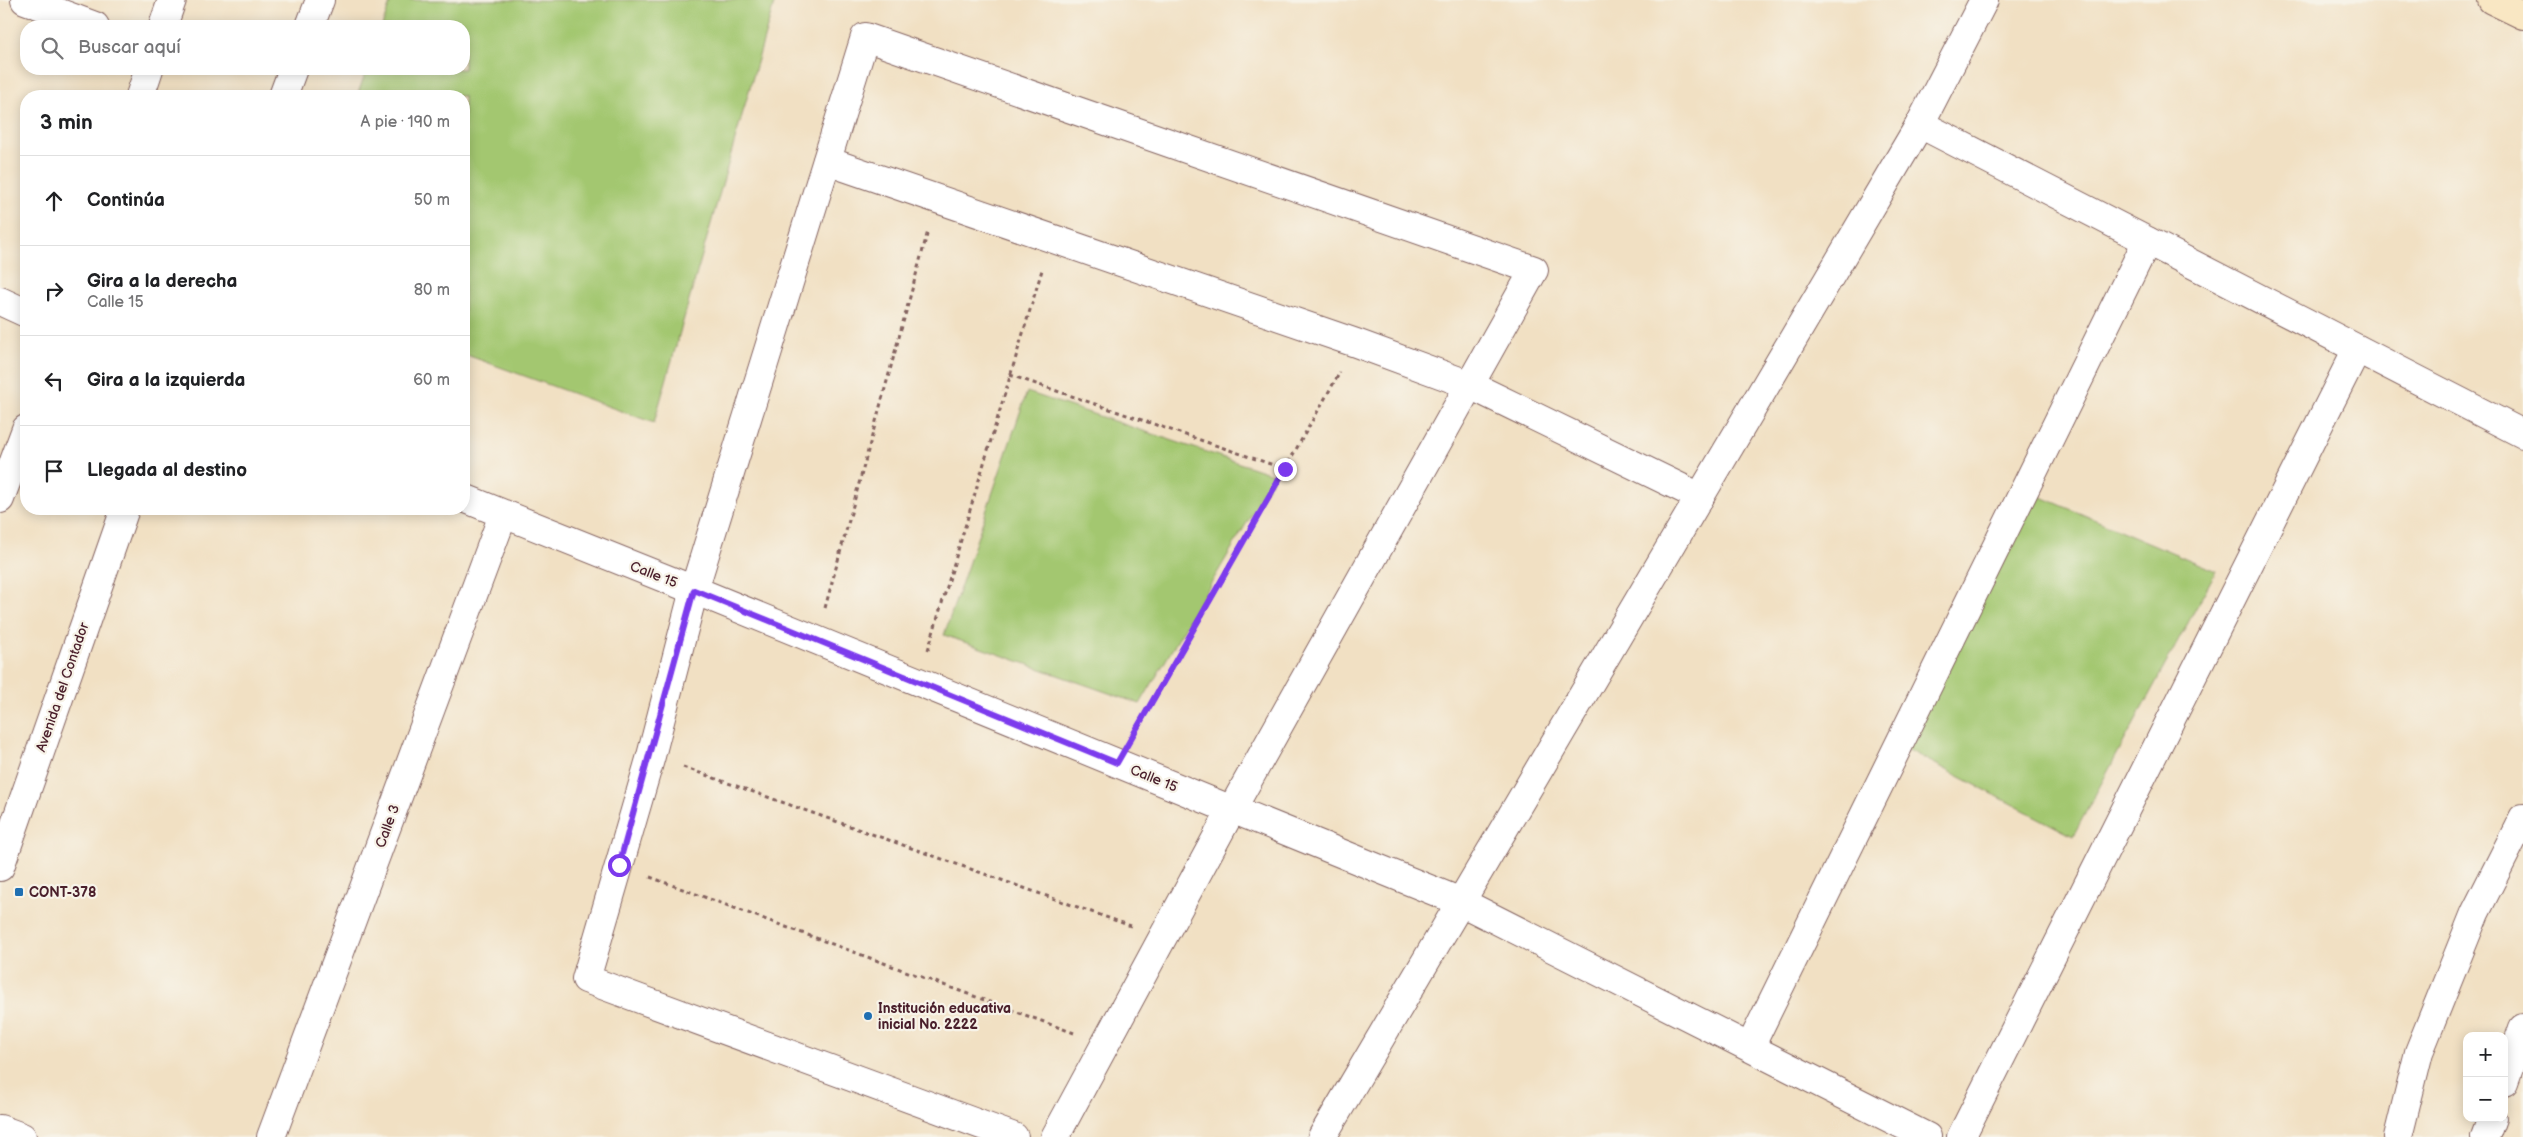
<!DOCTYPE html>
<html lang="es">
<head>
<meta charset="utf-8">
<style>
	body { margin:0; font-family:"Balsamiq Sans",sans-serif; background:#f6f6f6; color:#202124 }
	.controls { position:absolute; right:15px; bottom:15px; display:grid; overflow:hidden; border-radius:10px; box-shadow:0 2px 12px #0003 }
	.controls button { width:45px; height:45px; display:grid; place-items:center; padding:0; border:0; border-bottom:1px solid #e0e0e0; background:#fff; color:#202124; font:25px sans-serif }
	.stop { position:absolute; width:15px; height:15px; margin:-11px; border:4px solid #7c3aed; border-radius:50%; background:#fff }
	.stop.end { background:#7c3aed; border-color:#fff; box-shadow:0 1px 5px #0008 }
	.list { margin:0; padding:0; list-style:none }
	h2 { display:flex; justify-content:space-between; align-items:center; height:65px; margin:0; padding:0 20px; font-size:21px }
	h2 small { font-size:16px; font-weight:400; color:#757577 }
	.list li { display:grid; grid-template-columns:32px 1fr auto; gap:15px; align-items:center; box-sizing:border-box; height:90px; padding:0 20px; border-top:1px solid #e0e0e0 }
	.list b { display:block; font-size:19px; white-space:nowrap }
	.list p { margin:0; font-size:16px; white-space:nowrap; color:#757577 }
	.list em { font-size:16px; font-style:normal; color:#757577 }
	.icon { flex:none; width:28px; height:28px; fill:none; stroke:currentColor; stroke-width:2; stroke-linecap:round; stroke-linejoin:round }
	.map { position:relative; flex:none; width:2523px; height:1137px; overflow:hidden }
	.search { position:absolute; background:#fff; box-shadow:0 2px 12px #0003; left:20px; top:20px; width:450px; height:55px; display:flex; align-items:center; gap:12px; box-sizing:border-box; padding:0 18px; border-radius:20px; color:#757577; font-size:19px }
	.panel { position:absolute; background:#fff; box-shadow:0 2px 12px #0003; left:20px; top:90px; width:450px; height:425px; border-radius:20px }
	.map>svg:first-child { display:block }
	.green { fill:#a3c770; stroke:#76734e }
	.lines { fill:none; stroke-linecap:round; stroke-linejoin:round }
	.minor-casing { stroke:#846360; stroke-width:30 }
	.tertiary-casing { stroke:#846360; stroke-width:30 }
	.secondary-casing { stroke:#846360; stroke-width:30 }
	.path { stroke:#846360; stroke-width:3; stroke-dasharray:4 4; stroke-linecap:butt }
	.minor { stroke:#fff; stroke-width:28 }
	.tertiary { stroke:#fff; stroke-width:28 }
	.secondary { stroke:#f9e7c3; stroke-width:28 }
	.route { stroke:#7c3aed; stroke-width:6 }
	.poi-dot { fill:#1f6fb2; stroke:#f7f3e8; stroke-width:2 }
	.labels { text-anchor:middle; stroke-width:4.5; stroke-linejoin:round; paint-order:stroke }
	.street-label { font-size:14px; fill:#4a1f2b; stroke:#f7f3e8 }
	.poi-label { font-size:14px; font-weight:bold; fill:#4a1f2b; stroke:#f7f3e8; text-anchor:start }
</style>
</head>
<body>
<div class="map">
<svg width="2523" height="1137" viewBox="0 0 2523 1137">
	<rect width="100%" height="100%" fill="#f7f3e8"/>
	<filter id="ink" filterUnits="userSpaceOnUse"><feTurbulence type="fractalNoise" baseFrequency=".02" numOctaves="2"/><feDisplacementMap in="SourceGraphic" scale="10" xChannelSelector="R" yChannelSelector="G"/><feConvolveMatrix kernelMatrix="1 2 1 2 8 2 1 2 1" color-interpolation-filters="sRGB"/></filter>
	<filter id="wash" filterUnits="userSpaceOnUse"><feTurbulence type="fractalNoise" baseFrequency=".0096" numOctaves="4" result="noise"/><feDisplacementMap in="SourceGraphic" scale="20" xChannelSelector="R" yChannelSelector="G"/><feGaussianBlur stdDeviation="1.12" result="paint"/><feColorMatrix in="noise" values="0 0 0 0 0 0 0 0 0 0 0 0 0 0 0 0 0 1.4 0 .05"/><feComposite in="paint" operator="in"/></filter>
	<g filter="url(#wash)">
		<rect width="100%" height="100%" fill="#f1e0c3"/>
		<g class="green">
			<polygon points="391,0 775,0 654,423 464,354 464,96 357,96 367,69 464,69 464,26 382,26"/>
			<polygon points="1027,392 1275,475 1140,704 944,635"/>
			<polygon points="2025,490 2216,571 2073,836 1899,745"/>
		</g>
	</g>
	<g filter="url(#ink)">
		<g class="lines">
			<g class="minor-casing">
				<g id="minor">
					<polyline points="25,0 95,26"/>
					<polyline points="1920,124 2523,434"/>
					<polyline points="827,161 1356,343 1470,385 1700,497"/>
					<polyline points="0,301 26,313"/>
					<polyline points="464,498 694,590 1232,810"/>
					<polyline points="1232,809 1461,902 1927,1137"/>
					<polyline points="1750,1047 2147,241"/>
					<polyline points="0,1129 22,1137"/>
					<polyline points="271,1137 503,515"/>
					<polyline points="1014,1137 586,979 651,756 694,590 865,37 1534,270 1232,809 1055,1137"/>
					<polyline points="1322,1137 1920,124 1984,0"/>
					<polyline points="1961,1137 2357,349"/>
				</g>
			</g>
			<g class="tertiary-casing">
				<g id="tertiary">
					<polyline points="163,26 172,0"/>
					<polyline points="310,26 320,0"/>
					<polyline points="140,96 149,69"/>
					<polyline points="283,96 293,69"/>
					<polyline points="0,499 26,429"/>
					<polyline points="0,867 125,509"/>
					<polyline points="2504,1082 2523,1028"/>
					<polyline points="2398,1137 2419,1052 2475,913 2523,818"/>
					<polyline points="2485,1137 2492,1118"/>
				</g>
			</g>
			<g class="secondary-casing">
				<polyline id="secondary" points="2492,0 2523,15"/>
			</g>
			<g class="path">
				<polyline points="1010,375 1285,469"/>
				<polyline points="825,608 928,231"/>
				<polyline points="928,650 1042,270"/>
				<polyline points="1134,734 1340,372"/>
				<polyline points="683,767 1131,926"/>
				<polyline points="650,877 1074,1033"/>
			</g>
			<use href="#minor" class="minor"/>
			<use href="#tertiary" class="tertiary"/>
			<use href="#secondary" class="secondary"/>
		</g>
	</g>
	<g class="lines" filter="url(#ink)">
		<polyline class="route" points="619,865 694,590 1117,763 1285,469"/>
	</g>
	<g class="poi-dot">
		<rect x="14" y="887" width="10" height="10" rx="2.5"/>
		<circle cx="868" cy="1016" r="5"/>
	</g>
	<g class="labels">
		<g class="street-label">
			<text transform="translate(654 574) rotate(21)" y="5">Calle 15</text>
			<text transform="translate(62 687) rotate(-71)" y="5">Avenida del Contador</text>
			<text transform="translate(1154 778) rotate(22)" y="5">Calle 15</text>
			<text transform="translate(387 826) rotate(-70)" y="5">Calle 3</text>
		</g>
		<g class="poi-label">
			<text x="29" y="897">CONT-378</text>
			<text x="878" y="1013">Institución educativa<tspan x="878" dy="16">inicial No. 2222</tspan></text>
		</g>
	</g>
</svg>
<div class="controls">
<button>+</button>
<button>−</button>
</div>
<div class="stop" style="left:619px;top:865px"></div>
<div class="stop end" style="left:1285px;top:469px"></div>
<div class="search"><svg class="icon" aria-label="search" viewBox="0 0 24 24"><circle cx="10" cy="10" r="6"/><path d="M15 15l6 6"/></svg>Buscar aquí</div>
<section class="panel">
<h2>3 min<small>A pie · 190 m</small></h2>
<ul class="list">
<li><svg class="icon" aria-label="ahead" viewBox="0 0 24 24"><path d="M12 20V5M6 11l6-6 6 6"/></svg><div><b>Continúa</b></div><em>50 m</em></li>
<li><svg class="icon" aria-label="right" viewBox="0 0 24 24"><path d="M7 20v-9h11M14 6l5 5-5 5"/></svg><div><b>Gira a la derecha</b><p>Calle 15</p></div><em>80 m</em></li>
<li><svg class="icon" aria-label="left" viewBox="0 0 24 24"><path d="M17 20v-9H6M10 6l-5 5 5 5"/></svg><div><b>Gira a la izquierda</b></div><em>60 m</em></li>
<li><svg class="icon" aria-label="arrive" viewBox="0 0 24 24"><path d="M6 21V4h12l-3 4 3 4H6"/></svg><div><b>Llegada al destino</b></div></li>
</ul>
</section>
</div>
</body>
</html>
